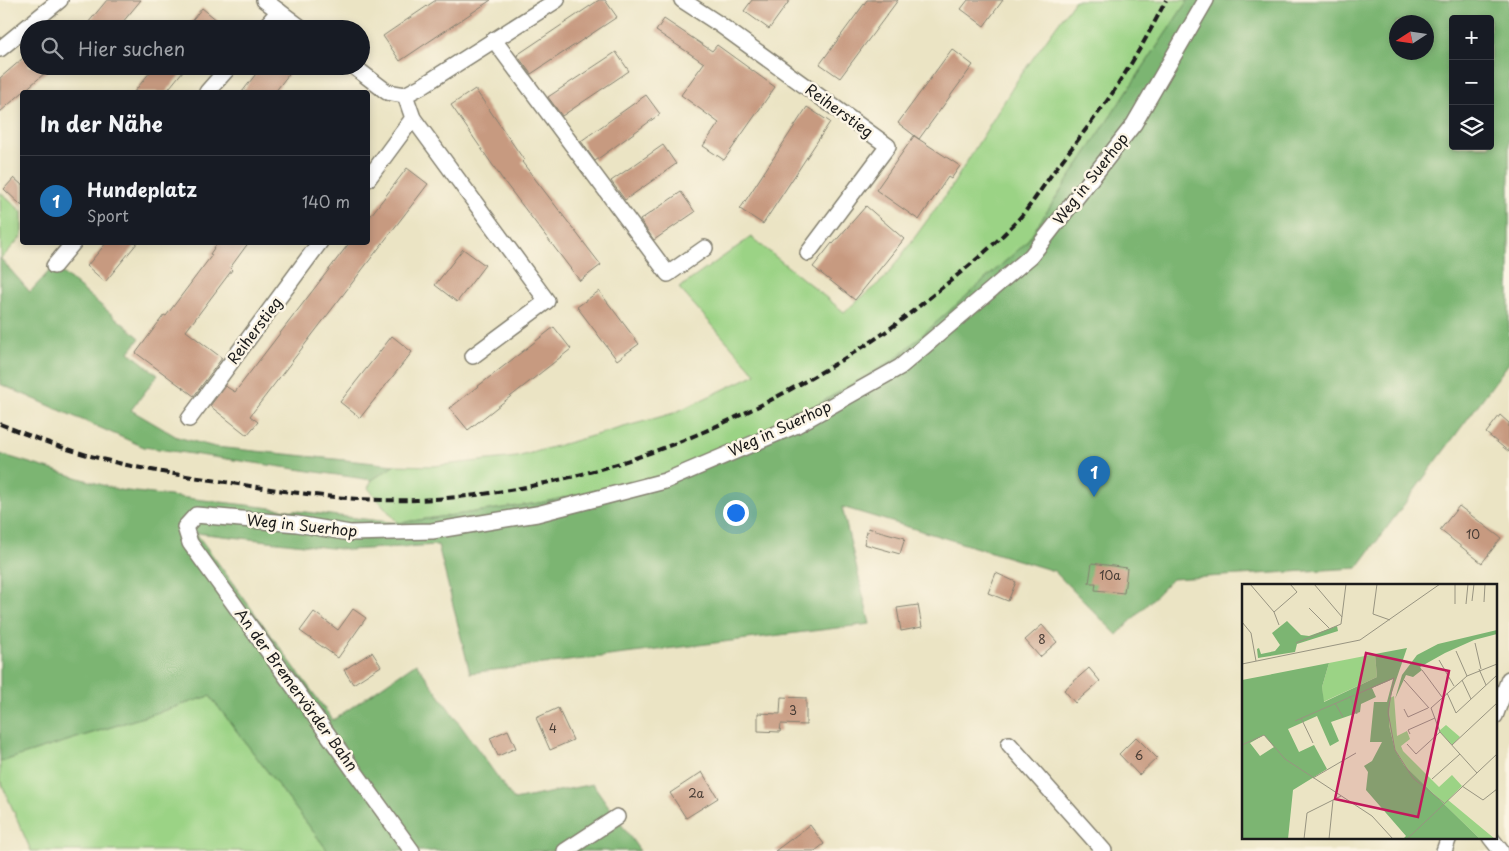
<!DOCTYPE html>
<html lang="de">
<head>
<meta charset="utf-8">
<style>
	body { margin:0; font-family:"Playpen Sans",sans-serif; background:#242831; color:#f1f3f6 }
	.controls { position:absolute; right:15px; top:15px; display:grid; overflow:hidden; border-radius:5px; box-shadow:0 2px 8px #0003 }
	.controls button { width:45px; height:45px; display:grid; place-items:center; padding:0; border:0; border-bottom:1px solid #363941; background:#171b24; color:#f1f3f6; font:25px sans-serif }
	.compass { position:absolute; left:1389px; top:15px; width:45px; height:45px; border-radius:50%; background:#171b24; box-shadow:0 2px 8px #0003; rotate:258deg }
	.you { position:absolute; left:735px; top:512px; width:18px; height:18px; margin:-12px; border:4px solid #fff; border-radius:50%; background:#1a73e8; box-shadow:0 0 0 8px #1a73e833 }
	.badge { display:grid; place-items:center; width:32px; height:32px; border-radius:50%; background:#1f6fb2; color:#fff; font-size:16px; font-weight:700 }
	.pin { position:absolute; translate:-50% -41px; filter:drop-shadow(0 1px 2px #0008) }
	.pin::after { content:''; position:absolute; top:26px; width:18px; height:15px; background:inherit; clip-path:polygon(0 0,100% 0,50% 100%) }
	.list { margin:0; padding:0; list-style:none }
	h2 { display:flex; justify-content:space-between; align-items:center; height:65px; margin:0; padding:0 20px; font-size:21px }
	h2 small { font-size:16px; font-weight:400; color:#9ea1a6 }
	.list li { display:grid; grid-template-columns:32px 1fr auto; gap:15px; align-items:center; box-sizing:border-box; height:90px; padding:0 20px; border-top:1px solid #363941 }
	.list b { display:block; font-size:19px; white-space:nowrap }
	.list p { margin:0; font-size:16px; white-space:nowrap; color:#9ea1a6 }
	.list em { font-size:16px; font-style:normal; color:#9ea1a6 }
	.icon { flex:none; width:28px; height:28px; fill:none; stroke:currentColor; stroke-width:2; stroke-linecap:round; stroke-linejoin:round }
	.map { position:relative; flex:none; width:1509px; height:851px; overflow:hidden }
	.search { position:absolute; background:#171b24; box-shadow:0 2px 8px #0003; left:20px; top:20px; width:350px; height:55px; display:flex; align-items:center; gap:12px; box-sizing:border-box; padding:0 18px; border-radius:28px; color:#9ea1a6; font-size:19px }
	.panel { position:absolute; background:#171b24; box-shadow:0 2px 8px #0003; left:20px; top:90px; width:350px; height:155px; border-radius:5px }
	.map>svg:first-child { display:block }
	.green { fill:#9bd385; stroke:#5c7850 }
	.forest { fill:#7cb572; stroke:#4c6847; fill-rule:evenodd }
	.building { fill:#c79a80 }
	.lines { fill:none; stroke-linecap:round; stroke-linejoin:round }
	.minor-casing { stroke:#848070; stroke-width:18 }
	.minor { stroke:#fff; stroke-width:15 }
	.rail { stroke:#1c1c1c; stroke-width:4; stroke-dasharray:8 4; stroke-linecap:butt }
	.labels { text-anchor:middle; stroke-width:5; stroke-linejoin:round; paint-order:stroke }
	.number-label { font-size:12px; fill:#473c35 }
	.street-label { font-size:15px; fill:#1c1c1c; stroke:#fcf5e5 }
	.inset-road { fill:none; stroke:#989481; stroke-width:1 }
	.view { fill:#c2185b; fill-opacity:0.15; stroke:#c2185b; stroke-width:2.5 }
	.inset-edge { fill:none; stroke:#1c1c1c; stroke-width:2.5 }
</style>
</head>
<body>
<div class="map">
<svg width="1509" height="851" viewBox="0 0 1509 851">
	<rect width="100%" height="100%" fill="#fcf5e5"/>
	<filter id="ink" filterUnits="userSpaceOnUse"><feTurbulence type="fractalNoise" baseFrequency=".02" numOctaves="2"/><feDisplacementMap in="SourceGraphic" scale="10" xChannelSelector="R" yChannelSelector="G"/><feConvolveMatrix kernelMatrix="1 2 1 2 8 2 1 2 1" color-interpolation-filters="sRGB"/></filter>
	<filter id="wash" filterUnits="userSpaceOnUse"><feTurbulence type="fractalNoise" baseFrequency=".0096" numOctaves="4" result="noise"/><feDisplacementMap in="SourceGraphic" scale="20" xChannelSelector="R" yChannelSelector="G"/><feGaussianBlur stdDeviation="1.12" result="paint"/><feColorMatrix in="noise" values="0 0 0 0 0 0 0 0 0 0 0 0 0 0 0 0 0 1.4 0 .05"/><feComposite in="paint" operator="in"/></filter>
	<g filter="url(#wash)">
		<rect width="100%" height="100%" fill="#ebe4c4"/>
		<g class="green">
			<polygon points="1075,0 1188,0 1026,243 894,360 791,420 662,477 539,503 398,523 368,488 372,480 395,465 433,466 517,457 674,413 756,374 679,288 751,237 844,312 885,278 950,189 1018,79"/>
			<polygon points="0,192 22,212 22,236 1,259"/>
			<polygon points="210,696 328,851 31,851 0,780 0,762"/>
		</g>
		<g class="forest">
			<path d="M1188 0H1509V363L1357 568 1172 579 1117 635 1054 571 842 507 870 624 470 673 438 545 349 550 196 533 333 720 416 663 514 800 593 784 640 851H328L210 696 0 762V454L119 490 398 523 539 503 662 477 791 420 894 360 1026 243ZM1453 19H1490V146H1453ZM1396 22H1426V52H1396Z"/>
			<polygon points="0,258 30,292 54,266 140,338 129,352 158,375 131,410 177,437 215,447 395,465 372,480 144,447 0,384"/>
		</g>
		<g id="blocks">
			<g class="building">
				<polygon points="107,0 141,0 117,29 83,29"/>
				<polygon points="436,0 491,0 400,61 383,36"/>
				<polygon points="599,0 605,0 617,17 531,74 517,55"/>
				<polygon points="752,0 790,0 769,29 744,11"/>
				<polygon points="867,0 898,0 840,78 820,64"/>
				<polygon points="968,0 1003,0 984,26 961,9"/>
				<polygon points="202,8 228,29 185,29"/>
				<polygon points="664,19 712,51 717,45 775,87 724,160 703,146 719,123 681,95 704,63 656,31"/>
				<polygon points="952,49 973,65 919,139 898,123"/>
				<polygon points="616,52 629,71 562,116 548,97"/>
				<polygon points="29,53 29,66 53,66 0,112 0,78"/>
				<polygon points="155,66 187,66 166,92 134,92"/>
				<polygon points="262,66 295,66 275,92 242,92"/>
				<polygon points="475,89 524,160 522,162 601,265 580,281 503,180 451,105"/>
				<polygon points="646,95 660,114 595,161 581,141"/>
				<polygon points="807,107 830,122 763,224 740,209"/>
				<polygon points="914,136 960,166 951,179 948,177 919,220 876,190"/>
				<polygon points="663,145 676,164 625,200 611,181"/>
				<polygon points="407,168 428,184 250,416 258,422 247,435 210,406 225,386 235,392 350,242 368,242 368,219"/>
				<polygon points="14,178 22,185 22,206 4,189"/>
				<polygon points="681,192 695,212 654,240 640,220"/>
				<polygon points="866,206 904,239 855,300 813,267 832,243 833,244"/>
				<polygon points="107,242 138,242 105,282 87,266"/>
				<polygon points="218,242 249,242 230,268 232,270 186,331 222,358 194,396 136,353 164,315 166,316 212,255 210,254"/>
				<polygon points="463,249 485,265 457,302 435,285"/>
				<polygon points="599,291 639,344 617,360 577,307"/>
				<polygon points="554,327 571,349 468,430 450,408"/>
				<polygon points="392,336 412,352 360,418 340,402"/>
				<polygon points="1500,415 1509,423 1509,452 1486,433"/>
				<polygon points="1459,506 1501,538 1482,563 1440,530"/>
				<polygon points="868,528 905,538 900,554 864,544"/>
				<polygon points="1092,563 1127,568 1124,593 1095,590 1096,583 1089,583"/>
				<polygon points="996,573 1016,582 1008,601 988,593"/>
				<polygon points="918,605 922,627 901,631 897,608"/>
				<polygon points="353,609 366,618 338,658 300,631 314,612 338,630"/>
				<polygon points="1042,625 1057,642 1040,657 1025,640"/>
				<polygon points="372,652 381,666 353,684 344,670"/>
				<polygon points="1089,668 1100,681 1075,703 1064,690"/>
				<polygon points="781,697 806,698 806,725 781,724 780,732 758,731 758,713 780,714"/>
				<polygon points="558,708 573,740 550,750 536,718"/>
				<polygon points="508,730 516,748 498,756 490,738"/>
				<polygon points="1136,737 1157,758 1139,775 1119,754"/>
				<polygon points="702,772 718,798 686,818 670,793"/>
				<polygon points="810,825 824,844 815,851 775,851"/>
			</g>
		</g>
	</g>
	<g filter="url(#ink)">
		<use href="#blocks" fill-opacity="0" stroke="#848070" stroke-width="1"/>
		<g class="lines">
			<g class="minor-casing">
				<g id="minor">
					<polyline points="264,0 303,29"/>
					<polyline points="682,0 719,24 888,146 808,253"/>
					<polyline points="263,29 279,11"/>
					<polyline points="494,40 668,274 705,248"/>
					<polyline points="0,49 60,0"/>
					<polyline points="353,66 387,92 405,95 422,86 557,0"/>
					<polyline points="207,92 230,66"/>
					<polyline points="405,95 413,118 547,301 473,356"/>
					<polyline points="368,179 413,118"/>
					<polyline points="54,266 74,242"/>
					<polyline points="189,419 320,242"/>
					<polyline points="1495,716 1509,679"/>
					<polyline points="1009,744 1104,851"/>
					<polyline points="1490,837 1501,851"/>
					<polyline points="412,851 190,543 185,527 196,515 297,524 350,533 432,531 537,514 665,481 797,425 900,367 1031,256 1134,124 1206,0"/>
					<polyline points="565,851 617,817"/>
					<polyline points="1444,851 1449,837"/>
				</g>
			</g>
			<use href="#minor" class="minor"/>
			<path class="rail" d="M0 424C23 433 47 443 71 450 123 467 178 475 232 483 293 493 355 502 417 500 553 494 685 449 802 383 830 367 858 351 884 333 903 319 921 305 939 290 964 270 989 250 1011 227 1029 210 1042 187 1057 167 1074 145 1091 123 1107 101 1129 69 1149 34 1166 0"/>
		</g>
	</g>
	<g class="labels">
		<g class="number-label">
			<text x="1473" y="539">10</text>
			<text x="1110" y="580">10a</text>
			<text x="1042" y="644">8</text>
			<text x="793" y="715">3</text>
			<text x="553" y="733">4</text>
			<text x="1139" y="760">6</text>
			<text x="696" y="798">2a</text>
		</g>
		<g class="street-label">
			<text transform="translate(839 111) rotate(36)" y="5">Reiherstieg</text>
			<text transform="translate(1091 179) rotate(-52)" y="5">Weg in Suerhop</text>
			<text transform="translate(255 331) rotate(-53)" y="5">Reiherstieg</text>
			<text transform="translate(780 429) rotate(-25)" y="5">Weg in Suerhop</text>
			<text transform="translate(302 526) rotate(6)" y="5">Weg in Suerhop</text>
			<text transform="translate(296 690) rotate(54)" y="5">An der Bremervörder Bahn</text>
		</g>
	</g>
	<g transform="translate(1242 584)">
		<rect width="255" height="255" fill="#ebe4c4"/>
		<path d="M133 70 135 93 81 118 80 103 87 79ZM152 112 155 152 165 147 168 155 159 162 161 167 197 203 210 191 220 202 206 216 253 255H238L162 181 153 166 147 141 148 114ZM204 141 218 153 210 161 197 147Z" fill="#9bd385"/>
		<path d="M45 37 59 51 67 52 95 42 96 47 55 60 53 68 16 74 15 65 17 64 19 70 33 67 38 61 30 49ZM255 46V50L232 56 203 69 178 83 180 86 171 93 164 91 153 115 160 91 175 71 196 60ZM165 64 148 114 147 141 153 166 162 181 238 255H161L164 252 124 206 126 188 122 182 130 177 140 158H128L132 118H145L151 95 130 104 134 113 119 120 118 128 89 138 97 157 88 162 75 132 46 145 57 168 72 161 85 185 51 206 46 255H0V96L87 79 80 103 82 118 135 93 133 70ZM22 151 32 163 18 172 8 159Z" fill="#7cb572" fill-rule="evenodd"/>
		<path class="inset-road" d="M8 0 32 28 37 41M72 0 100 33M135 0 131 30 148 36M230 17 232 0M242 18 243 0M213 20V0M224 20 226 0M67 24 87 44M32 28 55 8 48 0M0 38 9 49 14 77M54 59 99 40 104 0M233 59 239 85M214 67 225 92M197 76 212 102M0 80 118 56 198 0M237 85 244 101M180 86 200 113M162 96 187 124M220 96 229 115M205 109 214 129 254 92M108 112 115 130M93 119 101 133M162 125 166 133 186 124M59 134 71 159M53 137 152 94 146 128 153 166 171 194 202 219M168 150 166 146 193 134M165 160 174 170 198 148M0 161 22 151 43 175 130 232 151 255M210 161 255 119M235 189 198 148 189 124 225 92 255 80M71 194 114 169M190 195 218 170M220 202 241 216 255 205M62 255 65 229 99 212M87 255 91 216M165 255 255 170"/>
		<path class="view" d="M124 69 207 87 176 233 93 215Z"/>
		<rect width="255" height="255" class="inset-edge"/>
	</g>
</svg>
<div class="controls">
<button>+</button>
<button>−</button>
<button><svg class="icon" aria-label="layers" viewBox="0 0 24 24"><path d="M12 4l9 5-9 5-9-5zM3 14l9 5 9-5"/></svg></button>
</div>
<svg class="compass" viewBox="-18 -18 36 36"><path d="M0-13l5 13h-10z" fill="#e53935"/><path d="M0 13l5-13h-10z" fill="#9ea1a6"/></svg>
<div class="you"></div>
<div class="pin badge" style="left:1094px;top:497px">1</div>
<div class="search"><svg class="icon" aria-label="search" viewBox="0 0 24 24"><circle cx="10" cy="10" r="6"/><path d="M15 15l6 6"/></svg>Hier suchen</div>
<section class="panel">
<h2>In der Nähe<small></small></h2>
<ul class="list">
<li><span class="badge">1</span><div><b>Hundeplatz</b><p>Sport</p></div><em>140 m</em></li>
</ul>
</section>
</div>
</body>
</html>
